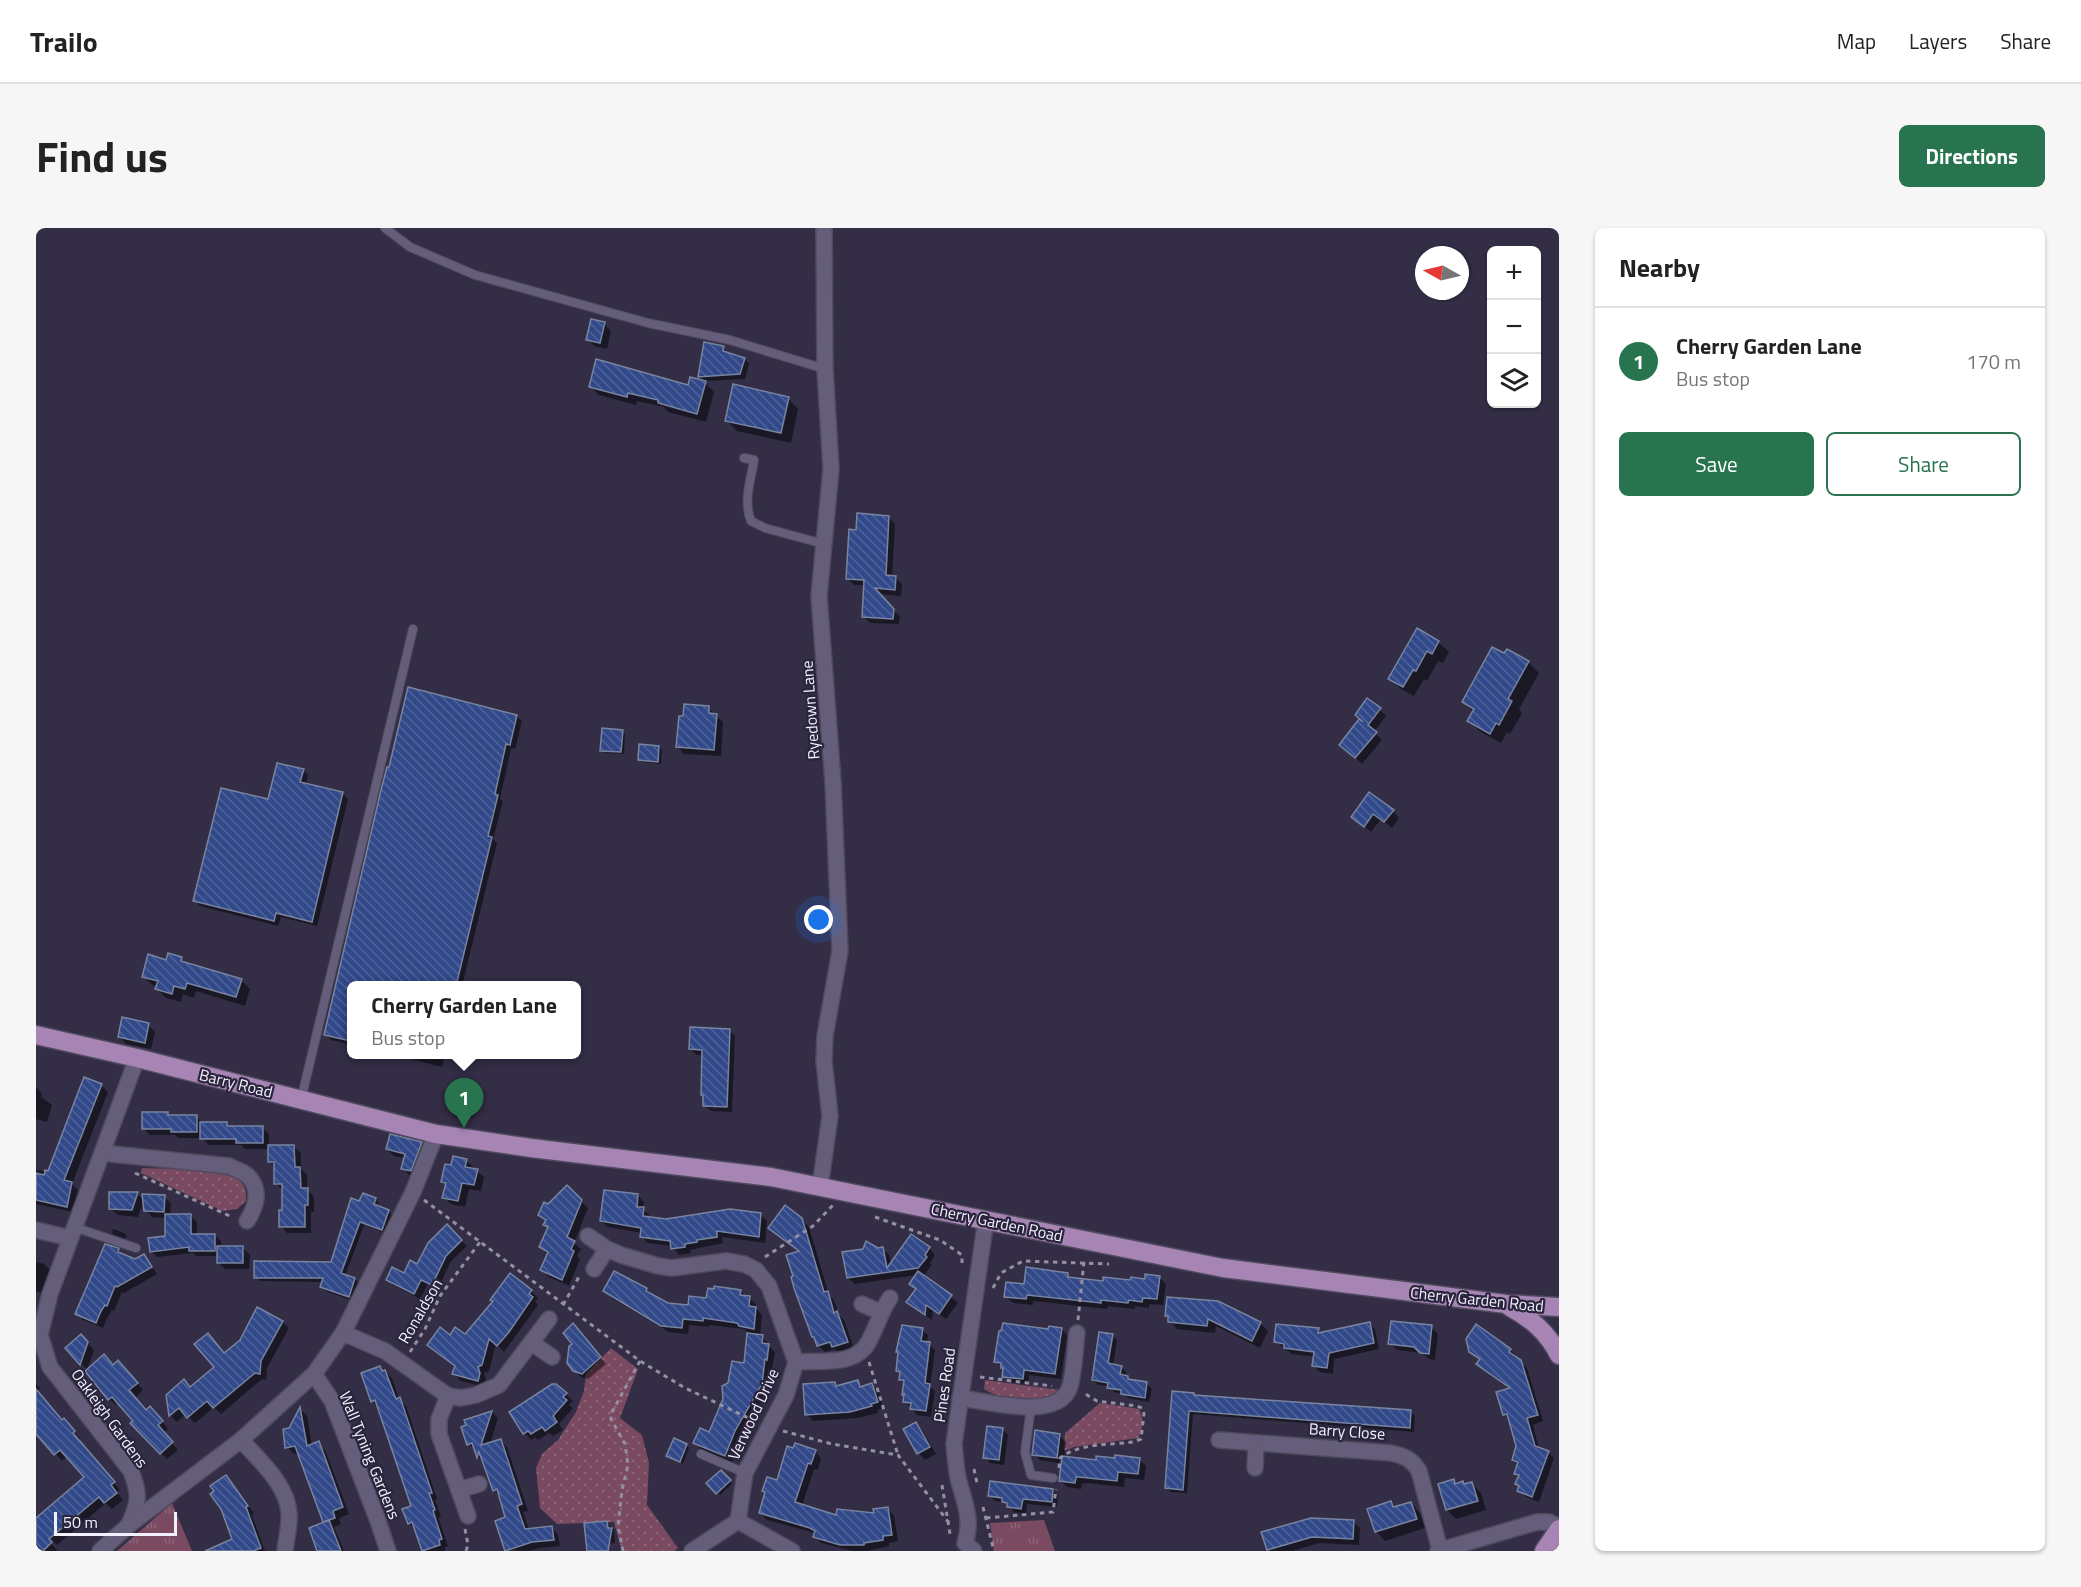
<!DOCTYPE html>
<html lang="en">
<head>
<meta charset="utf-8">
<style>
	body { margin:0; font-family:"Titillium Web",sans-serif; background:#f6f6f6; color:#222 }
	.controls { position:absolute; right:18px; top:18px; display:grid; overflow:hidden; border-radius:9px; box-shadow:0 2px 4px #0004 }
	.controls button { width:54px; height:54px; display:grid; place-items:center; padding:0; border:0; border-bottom:2px solid #e0e0e0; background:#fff; color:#222; font:30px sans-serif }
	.compass { position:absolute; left:1379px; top:18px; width:54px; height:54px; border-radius:50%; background:#fff; box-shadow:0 2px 4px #0004; rotate:278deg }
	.scale { position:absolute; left:18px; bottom:15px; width:123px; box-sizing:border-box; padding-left:6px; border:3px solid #f3f0fd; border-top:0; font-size:16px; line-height:21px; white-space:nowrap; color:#f3f0fd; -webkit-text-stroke:4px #2a243c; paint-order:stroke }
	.you { position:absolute; left:783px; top:692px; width:21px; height:21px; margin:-15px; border:4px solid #fff; border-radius:50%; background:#1a73e8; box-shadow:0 0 0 9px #1a73e833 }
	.badge { display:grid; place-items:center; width:39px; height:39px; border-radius:50%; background:#28744e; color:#fff; font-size:20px; font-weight:700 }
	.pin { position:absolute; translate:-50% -50px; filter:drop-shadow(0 2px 3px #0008) }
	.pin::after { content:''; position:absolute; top:32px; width:21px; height:18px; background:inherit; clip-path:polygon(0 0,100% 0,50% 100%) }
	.popup { position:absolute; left:311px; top:753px; width:234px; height:78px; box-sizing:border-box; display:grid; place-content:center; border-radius:9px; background:#fff; filter:drop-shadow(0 2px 4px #0005); font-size:20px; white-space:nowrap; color:#767676 }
	.popup b { font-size:22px; color:#222 }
	.popup::after { content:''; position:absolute; left:50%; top:100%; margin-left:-12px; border:12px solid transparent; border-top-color:#fff }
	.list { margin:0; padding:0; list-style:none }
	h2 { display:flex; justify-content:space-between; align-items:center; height:78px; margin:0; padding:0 24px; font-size:26px }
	h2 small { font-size:20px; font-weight:400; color:#767676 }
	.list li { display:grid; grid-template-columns:39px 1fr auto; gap:18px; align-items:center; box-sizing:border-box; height:108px; padding:0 24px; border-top:2px solid #e0e0e0 }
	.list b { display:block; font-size:22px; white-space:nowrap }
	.list p { margin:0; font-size:20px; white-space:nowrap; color:#767676 }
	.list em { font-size:20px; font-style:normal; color:#767676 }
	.actions { display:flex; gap:12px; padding:18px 24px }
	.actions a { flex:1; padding:14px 0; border:2px solid #28744e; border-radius:9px; text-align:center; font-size:21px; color:#28744e }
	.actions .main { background:#28744e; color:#fff }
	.icon { flex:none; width:33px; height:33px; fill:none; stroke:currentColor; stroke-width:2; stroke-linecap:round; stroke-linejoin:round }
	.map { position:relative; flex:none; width:1523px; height:1323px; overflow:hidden; border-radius:9px }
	header { display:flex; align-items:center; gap:36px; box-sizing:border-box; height:84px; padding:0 30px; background:#fff; border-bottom:2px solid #e0e0e0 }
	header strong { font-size:28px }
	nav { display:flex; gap:33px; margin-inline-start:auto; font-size:21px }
	.intro { display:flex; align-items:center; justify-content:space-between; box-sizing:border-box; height:144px; padding:0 36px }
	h1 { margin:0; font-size:42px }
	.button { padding:15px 27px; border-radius:9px; background:#28744e; color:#fff; font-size:21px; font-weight:700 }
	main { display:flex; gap:36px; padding:0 36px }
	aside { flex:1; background:#fff; border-radius:9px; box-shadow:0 2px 4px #0004 }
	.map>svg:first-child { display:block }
	.grass { fill:url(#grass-dots) }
	.park { fill:url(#park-tufts) }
	.shadow { fill:#0007 }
	.building { fill:url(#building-back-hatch); stroke:#7884a0; stroke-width:1.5 }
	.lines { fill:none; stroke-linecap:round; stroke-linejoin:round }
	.lane-casing { stroke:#4f4a5e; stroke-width:10 }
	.street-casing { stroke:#4f4a5e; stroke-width:18 }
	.primary-casing { stroke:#4f4a5e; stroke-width:21 }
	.path { stroke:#948fa2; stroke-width:3; stroke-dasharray:4.5 4.5; stroke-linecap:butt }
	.lane { stroke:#655e7a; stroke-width:8 }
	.street { stroke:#655e7a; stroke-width:15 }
	.primary { stroke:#a684b3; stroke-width:18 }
	.labels { text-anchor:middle; stroke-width:4.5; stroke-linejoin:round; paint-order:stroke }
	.street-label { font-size:16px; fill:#f3f0fd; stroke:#2a243c }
</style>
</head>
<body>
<header>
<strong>Trailo</strong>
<nav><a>Map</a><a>Layers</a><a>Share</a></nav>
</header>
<div class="intro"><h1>Find us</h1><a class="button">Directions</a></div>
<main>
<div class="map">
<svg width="1523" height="1323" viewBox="0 0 1523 1323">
	<defs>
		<pattern id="grass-dots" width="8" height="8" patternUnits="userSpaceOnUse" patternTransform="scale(1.5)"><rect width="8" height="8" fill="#7a4a61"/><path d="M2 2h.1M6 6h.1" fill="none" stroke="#8d6479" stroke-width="1.8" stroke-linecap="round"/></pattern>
		<pattern id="park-tufts" width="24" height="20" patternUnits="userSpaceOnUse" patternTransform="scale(1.5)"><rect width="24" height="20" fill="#7a4a61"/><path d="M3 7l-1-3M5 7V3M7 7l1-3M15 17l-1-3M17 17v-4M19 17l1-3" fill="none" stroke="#8d6479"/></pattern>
		<pattern id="building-back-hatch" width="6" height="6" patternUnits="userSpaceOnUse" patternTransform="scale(1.5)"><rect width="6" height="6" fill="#314889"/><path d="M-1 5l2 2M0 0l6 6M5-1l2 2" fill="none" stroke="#4f639b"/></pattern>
	</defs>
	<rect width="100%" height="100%" fill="#332d46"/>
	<g class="grass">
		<path d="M106 940C126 941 190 940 203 952 210 958 210 965 210 973L201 981 187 983 105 945Z"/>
		<polygon points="575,1120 602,1141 584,1190 606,1207 613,1235 611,1277 642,1320 638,1323 586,1323 578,1294 521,1296 504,1280 500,1240 506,1226 522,1212 540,1184 548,1163 550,1146"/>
		<path d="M949 1152 1024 1162C1020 1165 1017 1169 1012 1170 998 1176 960 1170 948 1161Z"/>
		<path d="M1064 1175 1103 1181C1108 1189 1107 1203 1102 1210L1038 1219 1028 1223 1029 1205Z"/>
	</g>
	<g class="park">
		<polygon points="136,1275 156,1323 81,1323"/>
		<polygon points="1008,1292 1019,1323 958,1323 954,1295"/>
	</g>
	<g class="shadow">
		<polygon points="568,96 575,103 571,121 558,118 552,111"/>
		<polygon points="687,119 692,126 709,131 713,136 709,151 668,153 663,148"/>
		<polygon points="669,155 678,164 670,194 632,184 628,179 601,173 600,177 563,167 554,158 654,159"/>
		<polygon points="752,170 762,181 755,215 701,203 691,193"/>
		<polygon points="852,289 859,296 856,349 859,349 866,356 865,368 842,366 864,389 863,396 834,395 827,388 829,357 818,357 811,350 821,303"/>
		<polygon points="1402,414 1413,424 1407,435 1402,433 1391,453 1388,451 1378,468 1365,461 1354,450"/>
		<polygon points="1472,423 1492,434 1503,445 1483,481 1486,485 1474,506 1471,504 1465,515 1443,503 1433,492 1437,484 1428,474"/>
		<polygon points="672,480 687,494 685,528 648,526 642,519"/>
		<polygon points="1344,482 1350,488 1338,504 1346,512 1326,536 1305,517 1325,491"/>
		<polygon points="480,488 486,493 479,521 475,520 464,571 467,573 457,611 461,615 426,758 316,758 316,817 295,812 290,807 346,563"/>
		<polygon points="586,503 589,506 588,526 569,525 566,522"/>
		<polygon points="623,519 626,522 625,536 606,534 603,531"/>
		<polygon points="267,542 272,547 270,557 307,566 312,571 281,698 245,689 242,698 164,678 159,673 233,573"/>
		<polygon points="1357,583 1363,590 1356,600 1345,591 1335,604 1317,589"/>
		<polygon points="145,731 151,736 205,752 214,761 209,778 160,763 158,770 147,766 145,774 130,770 121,761 122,759 116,757 107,748 132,734"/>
		<polygon points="112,797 119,804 115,821 90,816 84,809"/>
		<polygon points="693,802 699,808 696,884 675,883 668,877 669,869 666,867 667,827 661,827 654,821"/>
		<polygon points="356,826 409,826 406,839"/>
		<polygon points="65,857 72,864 36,956 42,962 37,984 0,976 0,942 13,944"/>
		<polygon points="0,859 6,866 5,869 16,877 11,894 0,891"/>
		<polygon points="131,885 135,889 160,889 167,895 190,896 194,899 226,899 233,906 233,919 258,919 265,925 265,941 271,947 271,961 278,969 278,984 275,984 275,1005 251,1005 245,998 247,983 247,963 240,955 240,940 234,934 234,921 209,921 205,917 173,917 166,910 143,910 139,907 114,907 107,900"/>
		<polygon points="355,908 386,915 392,922 382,949 373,947 367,940 369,930 358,928 351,921"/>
		<polygon points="430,932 437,939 436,942 441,943 448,949 445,963 433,961 429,979 415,976 408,969 411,957 407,954 416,939"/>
		<polygon points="531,959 552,980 538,1015 545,1021 541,1028 544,1031 533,1058 513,1049 506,1042 511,1026 504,1019 513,1000 509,997 510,994 503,987"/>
		<polygon points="101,966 108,972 102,989 82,987 75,981"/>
		<polygon points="602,967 608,974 607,981 613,987 613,991 630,993 725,987 731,993 729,1015 686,1009 687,1015 654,1022 655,1025 643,1027 636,1018 612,1015 605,1008 606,1005 572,999 565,993"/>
		<polygon points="128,969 135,975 134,988 155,988 161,994 161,1007 179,1007 185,1013 185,1020 207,1020 214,1027 213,1041 189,1041 183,1035 183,1028 160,1028 157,1025 121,1029 115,1023 130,1009 131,990 116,989 110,982"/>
		<polygon points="339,971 343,975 342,980 352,983 356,988 350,1005 328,997 309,1048 318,1051 323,1055 317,1073 290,1063 286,1059 288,1054 224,1053 220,1049 296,1035 324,975"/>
		<polygon points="765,991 773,999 793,1067 798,1072 803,1087 808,1092 818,1121 804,1126 799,1121 789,1124 782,1117 765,1024 734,1000"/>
		<polygon points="411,998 431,1018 415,1033 402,1061 392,1056 384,1071 357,1057 351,1051 369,1047 382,1038"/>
		<polygon points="77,1001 88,1005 91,1008 89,1011 79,1007 76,1005"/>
		<polygon points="893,1020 899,1027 894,1035 896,1036 889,1046 885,1046 922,1075 910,1091 897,1082 896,1092 872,1074 881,1062 875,1056 881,1047 819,1056 812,1050 841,1022 846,1021 853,1027 855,1037"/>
		<polygon points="82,1022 88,1028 100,1033 108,1028 121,1046 88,1065 86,1064 78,1083 76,1082 71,1090 67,1100 47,1092 41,1085"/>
		<polygon points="0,1034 8,1036 15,1043 10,1066 0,1063"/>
		<polygon points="1032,1047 1036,1051 1068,1054 1096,1054 1123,1049 1130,1056 1127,1077 1113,1076 1113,1080 1099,1078 1099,1081 1072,1078 1071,1081 997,1073 997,1077 977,1075 970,1069 990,1057"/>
		<polygon points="610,1061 631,1077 653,1079 672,1072 704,1063 720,1076 720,1080 726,1087 724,1108 733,1116 733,1118 739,1124 732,1163 705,1210 696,1234 666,1222 659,1215 674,1206 693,1156 709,1136 713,1105 708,1101 673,1097 673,1099 653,1097 652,1106 633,1104 576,1070 569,1063"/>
		<polygon points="495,1063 502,1070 499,1073 502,1077 468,1124 460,1116 453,1143 448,1145 450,1152 448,1159 425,1153 418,1146 420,1139 393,1117 414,1109 429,1108"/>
		<polygon points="1131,1087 1224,1095 1232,1103 1224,1120 1180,1098 1179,1105 1141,1101 1133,1093"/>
		<polygon points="246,1094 253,1100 231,1140 230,1152 226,1151 185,1186 178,1179 159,1195 150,1186 141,1194 134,1187 132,1168 155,1160 180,1140 172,1107 189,1127"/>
		<polygon points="1333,1095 1339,1102 1343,1121 1298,1131 1297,1146 1284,1144 1278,1138 1279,1129 1256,1126 1240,1114 1282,1101 1286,1105"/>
		<polygon points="1395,1099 1402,1106 1399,1132 1393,1131 1386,1125 1361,1122 1354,1115"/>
		<polygon points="1026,1101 1031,1107 1025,1151 993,1147 992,1156 973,1154 968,1148 969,1141 960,1134 1013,1102"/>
		<polygon points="886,1102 892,1107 891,1115 899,1122 894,1159 899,1163 895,1189 881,1187 869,1173 869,1169 867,1167 869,1156 864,1151 865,1146 861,1143"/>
		<polygon points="543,1103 570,1136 552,1151 545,1149 538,1142"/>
		<polygon points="1076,1107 1081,1112 1077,1138 1085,1139 1090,1144 1089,1149 1096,1153 1111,1156 1116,1161 1113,1174 1092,1170 1087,1166 1078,1164 1073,1158 1062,1157 1057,1152"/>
		<polygon points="45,1108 58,1122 51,1142 31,1120"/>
		<polygon points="1474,1122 1481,1128 1480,1130 1491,1140 1507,1193 1497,1197 1503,1221 1512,1224 1518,1230 1503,1274 1490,1269 1483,1263 1484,1249 1480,1245 1483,1237 1477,1232 1482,1218 1475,1193 1468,1186 1475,1162 1448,1142 1442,1136 1444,1132 1435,1123"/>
		<polygon points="78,1138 89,1141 107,1162 99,1170 110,1183 121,1187 132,1201 127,1205 142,1222 131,1231 96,1195 99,1193 83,1175 80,1177 73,1171"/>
		<polygon points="344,1140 356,1150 363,1171 370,1178 401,1271 399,1272 405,1289 402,1289 412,1318 409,1319 409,1323 387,1323 380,1302 373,1295 377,1279 343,1180 336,1173"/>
		<polygon points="821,1154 827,1159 836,1157 843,1164 847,1180 841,1182 842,1185 822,1190 777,1193 770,1186 799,1155 803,1159"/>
		<polygon points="0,1156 4,1160 2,1162 15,1180 45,1211 43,1212 84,1262 81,1264 87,1272 76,1281 70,1275 21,1317 9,1305 7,1307 21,1322 20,1323 0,1323 0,1292 50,1249 31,1228 26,1233 0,1204"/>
		<polygon points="519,1157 537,1173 533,1177 537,1180 523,1196 527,1202 517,1208 513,1205 502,1212 499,1209 495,1212 489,1205"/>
		<polygon points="1138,1165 1159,1168 1375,1184 1379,1188 1378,1204 1157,1186 1151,1265 1135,1264 1130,1260"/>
		<polygon points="265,1182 271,1188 276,1217 282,1215 289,1222 313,1286 303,1290 305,1296 298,1299 308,1323 281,1323 273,1302 290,1295 263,1225 258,1226 251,1219 254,1201"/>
		<polygon points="456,1184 462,1190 454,1216 464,1212 471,1219 492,1283 487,1284 493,1302 516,1300 522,1307 524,1318 503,1320 493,1323 471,1322 471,1290 464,1268 458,1262 449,1236 442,1229 440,1222 432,1216 430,1193"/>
		<polygon points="880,1196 886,1202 900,1226 889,1232 883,1225 869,1202"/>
		<polygon points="966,1201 972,1207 968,1237 954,1235 949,1229"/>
		<polygon points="1023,1207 1030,1214 1028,1230 1061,1233 1103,1231 1110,1238 1108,1252 1089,1250 1088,1259 1051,1255 1046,1256 1045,1261 1031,1259 1024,1252 1027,1236 1004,1232 997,1225"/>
		<polygon points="650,1217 653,1220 647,1236 632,1228"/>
		<polygon points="779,1223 785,1230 782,1242 778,1241 766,1278 802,1289 840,1287 852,1281 858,1288 862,1313 853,1315 853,1318 831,1323 817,1323 785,1315 779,1308 779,1305 731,1292 724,1285 730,1265 728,1263 742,1254"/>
		<polygon points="685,1244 696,1256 684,1267 672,1255"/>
		<polygon points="190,1249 218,1285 216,1287 229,1323 192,1323 198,1312"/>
		<polygon points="1417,1253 1421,1257 1436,1256 1445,1265 1450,1282 1420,1291 1411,1282 1404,1257"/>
		<polygon points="1017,1262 1022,1267 1021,1279 991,1276 990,1286 978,1284 969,1274 959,1273 954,1268"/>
		<polygon points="1355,1275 1360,1280 1375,1275 1384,1285 1389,1300 1349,1313 1340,1303"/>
		<polygon points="1318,1294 1324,1300 1323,1317 1283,1315 1256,1323 1234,1323 1232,1321"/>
		<polygon points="571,1295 578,1301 579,1315 558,1317"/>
	</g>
	<g class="building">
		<polygon points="555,91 569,94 564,115 550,112"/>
		<polygon points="668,114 688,118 687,123 709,130 704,146 662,149"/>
		<polygon points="560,131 652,157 654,149 670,153 661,186 622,175 622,172 592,165 591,169 553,159"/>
		<polygon points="697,156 753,169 745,205 689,193"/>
		<polygon points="821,285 853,288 850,347 860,348 859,362 839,360 858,381 857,391 826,389 828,352 810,351 813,301 820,302"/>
		<polygon points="1381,400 1403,413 1396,426 1391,423 1380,443 1377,442 1367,459 1352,451"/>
		<polygon points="1456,419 1468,425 1471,421 1493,433 1472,471 1476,473 1463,497 1460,495 1454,506 1431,493 1438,481 1426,474"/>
		<polygon points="372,459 481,487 474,517 470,516 459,566 462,567 452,608 456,609 420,758 315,758 315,813 288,807 345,562 351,539 353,539"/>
		<polygon points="1331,470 1345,480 1332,497 1341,504 1319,530 1303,517 1323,491 1327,494 1319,487"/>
		<polygon points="648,476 673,478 673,485 681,486 678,522 640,519 643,488 647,488"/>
		<polygon points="566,500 587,502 585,524 564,523"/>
		<polygon points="603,516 623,518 622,534 602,532"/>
		<polygon points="241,535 268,541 264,554 307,564 276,694 240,685 238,693 157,673 185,560 232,571"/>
		<polygon points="1333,564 1358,582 1348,594 1337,586 1328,599 1315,589"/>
		<polygon points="132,725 146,729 145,733 206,751 200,769 151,755 149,761 138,758 136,766 119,761 122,753 106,749 112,726 130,732"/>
		<polygon points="86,789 113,795 109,815 82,809"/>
		<polygon points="654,799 694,801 691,879 667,878 667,867 665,867 666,822 653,821"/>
		<polygon points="48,849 66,856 28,952 36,954 31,979 0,972 0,945 8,947 9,942 12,943"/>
		<polygon points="106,884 132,884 132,887 161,887 161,904 135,904 135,901 106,901"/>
		<polygon points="164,894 191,894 191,898 227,898 227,915 200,915 200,911 164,911"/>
		<polygon points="354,906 386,914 375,943 365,941 369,926 350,921"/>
		<polygon points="232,917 258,917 259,939 264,939 265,960 272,960 272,977 269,977 269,999 243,999 243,982 246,982 246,956 238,956 238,934 232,934"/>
		<polygon points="417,928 431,931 429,939 442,941 438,957 426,955 422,973 406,970 410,955 405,954 409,936 415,937"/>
		<polygon points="531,957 546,972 531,1009 539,1013 535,1021 538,1023 526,1052 504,1042 512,1024 503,1019 512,999 507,997 510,992 502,987 508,974 512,976"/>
		<polygon points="568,962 602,966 601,979 608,979 607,988 630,991 694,981 725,985 723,1009 681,1003 681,1009 661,1012 661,1014 649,1016 649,1019 635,1021 634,1013 604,1009 605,1000 564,993"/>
		<polygon points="73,964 102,964 96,982 73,981"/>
		<polygon points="327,965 340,970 338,976 353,982 346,1002 324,994 305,1045 319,1050 313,1069 284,1059 287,1050 218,1050 218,1033 295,1034 315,970 323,973"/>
		<polygon points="106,966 129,967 128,984 108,983"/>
		<polygon points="749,977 766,990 788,1064 792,1063 798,1085 801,1083 812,1114 796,1119 794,1114 781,1118 778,1109 776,1109 758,1060 755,1049 757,1048 750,1027 763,1023 732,1000"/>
		<polygon points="129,986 155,986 155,1006 179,1006 179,1023 153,1023 153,1019 114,1024 112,1010 129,1008"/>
		<polygon points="411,996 426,1012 410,1028 396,1057 385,1052 378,1066 350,1052 356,1039 368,1045 374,1032 381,1036 392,1015"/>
		<polygon points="875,1006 894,1019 889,1027 891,1029 882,1040 811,1050 806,1024 827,1021 830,1013 842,1020 847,1019 851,1040"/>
		<polygon points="69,1016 83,1020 82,1024 99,1031 108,1026 116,1039 81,1059 79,1058 71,1078 69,1077 65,1083 60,1095 39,1086"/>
		<rect x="181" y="1018" width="26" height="17"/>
		<polygon points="990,1039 1032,1045 1032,1049 1067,1053 1067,1049 1094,1052 1095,1049 1109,1051 1109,1046 1124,1048 1121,1071 1107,1070 1106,1074 1093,1072 1092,1075 1065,1072 1065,1075 991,1067 990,1071 968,1069 970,1054 988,1056"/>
		<polygon points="578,1043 611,1060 610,1063 632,1075 652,1077 653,1068 670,1070 672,1060 678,1061 678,1058 705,1062 704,1067 714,1068 713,1078 720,1079 718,1101 703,1098 701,1095 667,1090 667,1093 647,1091 646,1100 625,1098 567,1063"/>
		<polygon points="882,1043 916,1067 903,1086 890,1077 889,1087 870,1074 880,1061 873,1056"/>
		<polygon points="474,1045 496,1062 493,1066 497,1069 473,1104 461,1118 453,1111 446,1137 442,1139 444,1145 442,1153 416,1146 419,1138 391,1117 404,1099 414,1107 419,1099 429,1106 457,1073 454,1072"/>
		<polygon points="1131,1069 1182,1073 1225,1094 1216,1113 1172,1091 1171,1098 1132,1094 1132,1088 1129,1088"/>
		<polygon points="221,1079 247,1093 225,1133 224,1146 219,1145 177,1180 171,1173 151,1190 143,1180 133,1188 130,1167 148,1151 154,1159 178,1139 158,1116 172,1105 188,1125 204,1112"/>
		<polygon points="1355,1093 1396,1097 1393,1126 1384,1125 1378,1119 1352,1116"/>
		<polygon points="1334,1094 1338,1115 1293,1125 1291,1140 1276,1138 1278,1124 1248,1120 1248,1116 1238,1114 1240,1096 1283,1100 1282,1105"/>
		<polygon points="537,1095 565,1129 546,1146 537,1143 531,1135 533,1118 536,1116 527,1105"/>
		<polygon points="967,1095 1012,1101 1013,1098 1026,1100 1019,1146 988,1142 987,1151 966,1149 967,1140 965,1140 965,1135 958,1134 963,1103 965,1103"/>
		<polygon points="1440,1096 1475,1121 1473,1124 1485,1132 1502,1187 1491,1190 1499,1218 1513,1223 1496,1269 1481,1263 1483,1258 1479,1256 1483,1247 1478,1246 1482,1234 1476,1232 1480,1218 1471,1186 1467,1187 1460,1164 1474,1160 1440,1136 1444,1131 1433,1124 1430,1111"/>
		<polygon points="866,1097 887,1100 885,1113 894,1114 889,1155 894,1156 890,1183 874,1181 875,1175 867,1174 868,1166 866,1167 868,1152 863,1152 864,1144 860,1143 862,1124 860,1124"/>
		<polygon points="1063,1104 1077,1106 1072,1135 1086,1138 1084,1146 1092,1148 1092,1151 1111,1154 1109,1170 1085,1166 1085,1162 1071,1160 1072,1155 1056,1152"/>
		<polygon points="711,1105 727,1107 726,1115 733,1116 731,1132 729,1131 726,1156 699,1203 689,1228 657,1215 664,1200 673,1204 687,1171 686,1158 692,1155 696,1133 708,1135"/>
		<polygon points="45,1106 52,1114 44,1137 29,1120"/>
		<polygon points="68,1126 77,1137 82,1132 102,1155 93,1162 110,1182 114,1178 127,1193 122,1197 137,1214 124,1226 94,1195 97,1193 76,1169 72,1172 49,1143"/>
		<polygon points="344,1138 346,1143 349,1142 360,1171 364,1169 396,1265 393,1265 399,1282 397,1283 406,1311 403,1312 404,1317 386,1323 376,1294 372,1296 366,1281 375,1278 339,1172 335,1174 325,1145"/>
		<polygon points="822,1152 824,1159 836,1155 842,1174 835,1176 836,1178 814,1184 769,1187 767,1156 799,1154 800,1158"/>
		<polygon points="516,1156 520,1156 531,1165 527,1169 531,1172 517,1188 521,1194 509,1203 506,1199 495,1206 492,1203 487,1206 473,1184"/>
		<polygon points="0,1161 26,1192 28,1190 39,1203 37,1205 79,1254 75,1257 81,1265 68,1275 63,1269 13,1311 16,1314 7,1323 0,1323 0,1290 48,1249 24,1222 18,1227 0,1206"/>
		<polygon points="1136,1163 1158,1165 1158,1167 1375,1182 1374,1200 1153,1183 1147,1262 1129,1260"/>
		<polygon points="264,1179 271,1218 283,1213 307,1279 297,1283 299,1290 287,1294 259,1218 249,1220 247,1201 253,1200"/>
		<polygon points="456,1183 445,1217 465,1211 486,1276 481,1278 489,1301 516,1298 518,1312 496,1314 469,1323 459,1293 469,1289 461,1261 457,1263 443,1224 441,1230 436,1215 431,1217 425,1199 430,1197 428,1192"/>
		<polygon points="880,1194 894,1219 881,1226 867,1201"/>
		<polygon points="951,1198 967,1200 963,1232 947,1230"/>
		<polygon points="999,1202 1024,1206 1021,1230 996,1227"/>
		<polygon points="638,1210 651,1216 644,1234 630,1228"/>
		<polygon points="759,1215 780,1222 775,1236 772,1235 759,1274 800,1287 801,1281 838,1285 837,1281 852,1279 856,1307 847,1308 847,1312 828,1315 828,1317 804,1317 777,1309 779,1303 774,1300 723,1285 729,1264 726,1263 731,1249 741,1252 751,1218 757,1220"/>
		<polygon points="1079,1227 1104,1230 1102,1246 1082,1244 1081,1253 1043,1249 1040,1249 1039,1255 1023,1253 1026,1228 1060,1232 1060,1228 1079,1230"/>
		<polygon points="685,1242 695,1252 680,1266 670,1255"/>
		<polygon points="190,1247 212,1278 210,1279 225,1320 217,1323 169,1323 196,1311 185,1281 174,1266 178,1263 174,1258"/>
		<polygon points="1418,1251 1419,1256 1427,1253 1428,1256 1436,1254 1442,1273 1410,1282 1402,1256"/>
		<polygon points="954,1253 1017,1261 1016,1274 987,1271 985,1281 971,1279 971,1275 966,1274 966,1270 952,1268"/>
		<polygon points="1355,1273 1357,1279 1375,1274 1381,1291 1339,1304 1331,1281"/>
		<polygon points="1275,1290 1318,1292 1317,1311 1276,1309 1231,1322 1225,1304"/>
		<polygon points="293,1292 305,1323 281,1323 273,1300"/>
		<polygon points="571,1293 572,1300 576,1300 572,1323 551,1323 548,1295"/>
	</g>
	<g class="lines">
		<g class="lane-casing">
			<g id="lane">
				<polyline points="349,0 374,19 439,47 612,95 694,112 789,141"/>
				<path d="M708 230 718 232C715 252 707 273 715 293L729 300 788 316"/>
				<polyline points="265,872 377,401"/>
				<polyline points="38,999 100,1020"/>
				<polyline points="995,1179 989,1224 995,1247 1017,1250"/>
				<polyline points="665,1226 709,1245"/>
			</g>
		</g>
		<g class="street-casing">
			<g id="street">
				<path d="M66 925 193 938C198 941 206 943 211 947 226 961 220 979 211 993"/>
				<polyline points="784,959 794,888 788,833 789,808 804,723 797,554 783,368 795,241 789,141 788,0"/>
				<polyline points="0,1002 34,1010"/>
				<polyline points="552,1008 571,1021 585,1027 622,1038 636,1040 690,1033 708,1036 720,1042 733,1058 760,1134 750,1167 709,1245 702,1293"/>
				<polyline points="558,1041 571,1021"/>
				<polyline points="826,1076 844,1084"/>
				<polyline points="307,1105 349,1123 412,1168 403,1191 403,1206 432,1288"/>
				<polyline points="496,1115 516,1129"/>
				<path d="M760 1134C785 1132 820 1139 833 1113 841 1098 844 1085 854 1070"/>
				<polyline points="278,1146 296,1173 342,1293 352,1323"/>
				<polyline points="412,1168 425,1170 440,1167 463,1157 513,1091"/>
				<path d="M924 1170C952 1173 1019 1193 1033 1161 1038 1150 1039 1119 1041 1105"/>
				<path d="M205 1212C223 1232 252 1257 253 1286 254 1298 250 1311 249 1323"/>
				<path d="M1183 1212 1355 1225C1368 1228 1376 1231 1383 1243L1404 1322"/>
				<polyline points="1219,1240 1220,1215"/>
				<polyline points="423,1262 443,1256"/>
				<path d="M94 1294C104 1273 103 1264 95 1243L14 1139 4 1107 14 1066 101 830"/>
				<polyline points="64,1323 93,1297 205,1212 278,1146 307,1105 377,964 400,906"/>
				<polyline points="656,1323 702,1293 756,1323"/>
				<path d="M938 1323 929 1315C937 1292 928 1273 922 1250 920 1239 919 1227 918 1216L950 991"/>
				<polyline points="1402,1323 1501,1294 1513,1294 1523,1299"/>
			</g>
		</g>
		<g class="primary-casing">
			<g id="primary">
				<polyline points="0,807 101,830 400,906 495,920 735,949 1187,1040 1470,1076 1523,1079"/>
				<path d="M1474 1079C1496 1091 1512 1105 1523 1127"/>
				<polyline points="1508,1323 1523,1301"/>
			</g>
		</g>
		<g class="path">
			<polyline points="99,945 196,989"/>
			<polyline points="388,972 604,1133 649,1160 721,1194"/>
			<polyline points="839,989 904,1012 926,1027 926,1039"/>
			<polyline points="729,1029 777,998 797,977"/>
			<polyline points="957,1060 965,1045 987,1033 1073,1036"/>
			<polyline points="527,1077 544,1047"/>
			<polyline points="1042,1092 1048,1033"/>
			<polyline points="374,1124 389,1101 404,1068 444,1014"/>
			<polyline points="833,1134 862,1227"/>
			<polyline points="944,1149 1016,1158"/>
			<polyline points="747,1203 796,1216 862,1227 913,1295"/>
			<path d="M1023 1240 1024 1230C1043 1215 1074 1217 1097 1214L1105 1211 1108 1186 1106 1180 1101 1178 1061 1173 1046 1164"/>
			<polyline points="938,1241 941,1255"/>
			<polyline points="906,1257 914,1306"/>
			<polyline points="947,1279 958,1323"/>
			<polyline points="950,1290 1017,1284 1020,1261"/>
			<polyline points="429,1301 432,1317 430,1323"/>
			<polyline points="587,1323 582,1298 586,1262 592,1237 589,1216 575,1191 576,1184 604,1133"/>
		</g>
		<use href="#lane" class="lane"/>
		<use href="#street" class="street"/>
		<use href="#primary" class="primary"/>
	</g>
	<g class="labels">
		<g class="street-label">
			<text transform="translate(774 482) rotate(-94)" y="6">Ryedown Lane</text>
			<text transform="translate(200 855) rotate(14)" y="6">Barry Road</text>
			<text transform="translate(961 994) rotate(12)" y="6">Cherry Garden Road</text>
			<text transform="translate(1441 1071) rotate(6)" y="6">Cherry Garden Road</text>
			<text transform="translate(384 1083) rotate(-60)" y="6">Ronaldson</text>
			<text transform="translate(908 1157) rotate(-82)" y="6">Pines Road</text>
			<text transform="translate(717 1186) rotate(-65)" y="6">Verwood Drive</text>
			<text transform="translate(74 1190) rotate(54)" y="6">Oakleigh Gardens</text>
			<text transform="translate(1311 1203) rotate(4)" y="6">Barry Close</text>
			<text transform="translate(334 1227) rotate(68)" y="6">Wall Tyning Gardens</text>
		</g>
	</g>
</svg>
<div class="controls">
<button>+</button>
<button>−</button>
<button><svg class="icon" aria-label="layers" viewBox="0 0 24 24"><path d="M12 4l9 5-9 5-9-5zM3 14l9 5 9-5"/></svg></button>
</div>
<svg class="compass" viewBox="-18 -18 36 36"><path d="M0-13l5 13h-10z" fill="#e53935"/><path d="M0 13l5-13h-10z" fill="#767676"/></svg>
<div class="scale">50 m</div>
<div class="you"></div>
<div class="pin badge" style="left:428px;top:900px">1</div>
<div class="popup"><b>Cherry Garden Lane</b>Bus stop</div>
</div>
<aside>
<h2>Nearby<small></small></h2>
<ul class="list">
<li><span class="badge">1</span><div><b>Cherry Garden Lane</b><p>Bus stop</p></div><em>170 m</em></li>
</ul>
<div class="actions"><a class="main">Save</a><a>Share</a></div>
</aside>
</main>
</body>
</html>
